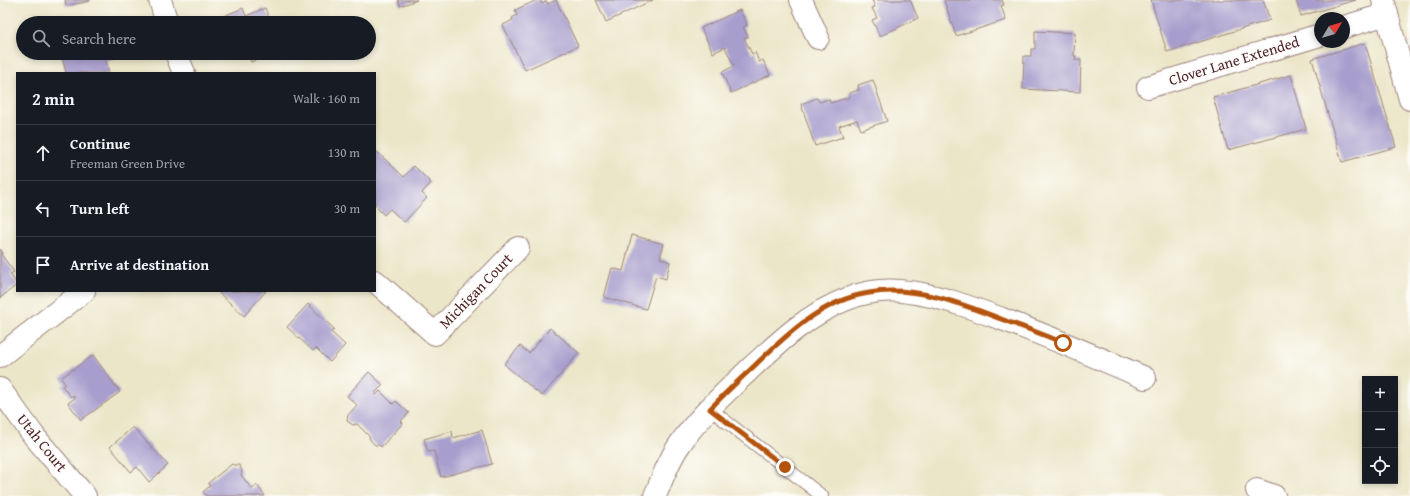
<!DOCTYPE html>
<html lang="en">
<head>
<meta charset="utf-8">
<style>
	body { margin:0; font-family:"Gentium Book Plus",serif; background:#242831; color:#f1f3f6 }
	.controls { position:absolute; right:12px; bottom:12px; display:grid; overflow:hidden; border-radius:0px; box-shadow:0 2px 6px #0003 }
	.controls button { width:36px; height:36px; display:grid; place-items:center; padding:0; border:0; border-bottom:1px solid #363941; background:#171b24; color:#f1f3f6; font:20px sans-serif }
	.compass { position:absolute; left:1314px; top:12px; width:36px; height:36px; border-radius:50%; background:#171b24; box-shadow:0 2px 6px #0003; rotate:52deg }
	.stop { position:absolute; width:12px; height:12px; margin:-9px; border:3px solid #b45309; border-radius:50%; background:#fff }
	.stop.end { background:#b45309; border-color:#fff; box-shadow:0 1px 4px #0008 }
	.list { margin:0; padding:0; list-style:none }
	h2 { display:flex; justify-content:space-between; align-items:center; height:52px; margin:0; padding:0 16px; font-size:17px }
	h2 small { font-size:13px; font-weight:400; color:#9ea1a6 }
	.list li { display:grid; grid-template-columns:26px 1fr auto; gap:12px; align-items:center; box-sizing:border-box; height:56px; padding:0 16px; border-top:1px solid #363941 }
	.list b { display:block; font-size:15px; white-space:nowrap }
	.list p { margin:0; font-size:13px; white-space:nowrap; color:#9ea1a6 }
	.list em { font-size:13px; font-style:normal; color:#9ea1a6 }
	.icon { flex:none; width:22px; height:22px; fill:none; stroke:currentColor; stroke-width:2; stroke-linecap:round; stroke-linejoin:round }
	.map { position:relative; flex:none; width:1410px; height:496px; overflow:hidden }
	.search { position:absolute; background:#171b24; box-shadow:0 2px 6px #0003; left:16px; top:16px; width:360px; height:44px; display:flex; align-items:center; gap:10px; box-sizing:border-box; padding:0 14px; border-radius:22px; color:#9ea1a6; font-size:15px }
	.panel { position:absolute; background:#171b24; box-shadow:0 2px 6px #0003; left:16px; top:72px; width:360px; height:220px; border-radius:0px }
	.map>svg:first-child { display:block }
	.building { fill:#a79ecd }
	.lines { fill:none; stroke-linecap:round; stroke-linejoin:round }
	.lane-casing { stroke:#9b827a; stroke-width:14 }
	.street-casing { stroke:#9b827a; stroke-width:24 }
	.lane { stroke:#fff; stroke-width:12 }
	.street { stroke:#fff; stroke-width:22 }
	.route { stroke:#b45309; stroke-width:5 }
	.labels { text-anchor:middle; stroke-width:3; stroke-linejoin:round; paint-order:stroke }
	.street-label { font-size:15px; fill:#4a1f2b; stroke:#fdfcf7 }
</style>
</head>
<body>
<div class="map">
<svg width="1410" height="496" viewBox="0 0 1410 496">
	<rect width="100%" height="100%" fill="#fdfcf7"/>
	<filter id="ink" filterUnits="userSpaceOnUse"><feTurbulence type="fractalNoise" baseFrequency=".025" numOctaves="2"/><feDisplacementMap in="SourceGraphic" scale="8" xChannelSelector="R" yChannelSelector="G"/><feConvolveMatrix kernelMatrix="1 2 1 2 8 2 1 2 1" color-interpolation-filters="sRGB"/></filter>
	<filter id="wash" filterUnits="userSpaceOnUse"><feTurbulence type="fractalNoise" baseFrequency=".012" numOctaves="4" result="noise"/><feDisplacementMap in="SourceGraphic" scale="16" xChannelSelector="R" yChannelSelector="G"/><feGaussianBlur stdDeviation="0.9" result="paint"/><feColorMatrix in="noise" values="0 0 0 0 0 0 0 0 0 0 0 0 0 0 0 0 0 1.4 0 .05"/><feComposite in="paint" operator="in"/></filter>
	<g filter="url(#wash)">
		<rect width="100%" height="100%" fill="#ece6c9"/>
		<g id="blocks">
			<g class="building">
				<polygon points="65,0 90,0 90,1 66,6"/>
				<polygon points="398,0 417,0 400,6"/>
				<polygon points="537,0 540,0 542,4 546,1 548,4 556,0 578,46 525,70 503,25 513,20 512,18 517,15 515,10"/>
				<polygon points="596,0 653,0 606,22"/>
				<polygon points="872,0 910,0 918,18 880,36 872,20 877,18 872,8 875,7"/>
				<polygon points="944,0 1002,0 1004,5 1001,6 1006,20 956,36"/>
				<polygon points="1151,0 1263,0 1270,20 1167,52"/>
				<polygon points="1296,0 1356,0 1301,16"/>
				<polygon points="243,8 246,16 265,8 271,23 221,23 219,18"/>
				<polygon points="740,10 747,25 743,27 748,37 744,38 752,54 755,52 759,62 763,60 770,75 731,93 722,72 734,66 725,47 713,53 701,28"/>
				<polygon points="1035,31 1075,33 1074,56 1076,56 1075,60 1081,60 1080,92 1023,89 1024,56 1031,56 1031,49 1035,49"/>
				<polygon points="1365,43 1396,147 1342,162 1312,59"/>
				<polygon points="61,53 116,53 117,57 106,60 109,73 66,73"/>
				<polygon points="247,53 273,53 251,62"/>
				<polygon points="1291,75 1306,129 1228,150 1213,97"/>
				<polygon points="873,80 887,121 861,130 857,120 839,126 843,137 815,146 801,104 817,98 819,102 829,99 830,103 850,97 849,93 859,90 858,85"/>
				<polygon points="375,150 404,177 414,166 431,183 422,193 427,198 404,222 390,209 384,215 375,206"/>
				<polygon points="632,235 664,244 660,258 670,262 666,279 656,276 646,309 604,297 612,268 623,271"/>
				<polygon points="0,249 3,253 1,254 14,272 10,274 17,284 17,285 0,298"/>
				<polygon points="217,291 266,291 244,316"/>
				<polygon points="308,304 334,329 331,332 345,345 330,362 316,348 313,351 287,327"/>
				<polygon points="550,328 579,353 542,396 504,364 520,346 529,353"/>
				<polygon points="93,355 120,392 81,420 68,403 75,398 73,395 71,397 62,386 65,384 61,378"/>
				<polygon points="369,372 383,385 374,394 376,395 380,391 393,404 396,401 409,413 401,421 403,423 381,447 379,445 375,445 370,440 369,436 357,424 353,425 347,421 348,415 357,405 347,396"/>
				<polygon points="133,427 168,465 149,482 137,467 131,472 110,447"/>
				<polygon points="482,430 492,464 441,477 434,451 428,452 424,439 452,431 453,438"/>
				<polygon points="232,464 234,465 239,465 242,471 241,475 252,489 257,485 265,496 207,496 203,492 210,486 208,483"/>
			</g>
		</g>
	</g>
	<g filter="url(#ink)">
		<use href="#blocks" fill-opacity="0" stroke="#9b827a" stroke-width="1"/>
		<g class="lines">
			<g class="lane-casing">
				<polyline id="lane" points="710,409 822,496"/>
			</g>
			<g class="street-casing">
				<g id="street">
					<polyline points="160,0 167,23"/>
					<polyline points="801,0 818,38"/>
					<polyline points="1383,0 1410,99"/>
					<polyline points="1344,27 1387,14"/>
					<polyline points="176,53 184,73"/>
					<polyline points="1148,87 1320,35"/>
					<polyline points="375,281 435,334 518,248"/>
					<polyline points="0,356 84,291"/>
					<polyline points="0,389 34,436 85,496"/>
					<polyline points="1257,490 1274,496"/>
					<path d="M655 496C662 479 668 462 678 447 698 417 726 392 752 367 781 340 810 313 847 299 867 291 889 289 909 292 941 296 972 308 1002 319 1050 337 1097 357 1145 378"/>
				</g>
			</g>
			<use href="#lane" class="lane"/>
			<use href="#street" class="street"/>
		</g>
	</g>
	<g class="lines" filter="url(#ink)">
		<path class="route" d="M785 467 710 409C723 395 737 382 751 369 784 337 821 300 869 293 914 285 960 303 1001 319 1022 327 1043 334 1063 343"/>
	</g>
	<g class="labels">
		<g class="street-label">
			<text transform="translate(1234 61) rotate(-17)" y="5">Clover Lane Extended</text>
			<text transform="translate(476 291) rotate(-46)" y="5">Michigan Court</text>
			<text transform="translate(42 443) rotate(51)" y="5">Utah Court</text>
		</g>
	</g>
</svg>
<div class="controls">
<button>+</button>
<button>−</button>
<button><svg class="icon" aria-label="locate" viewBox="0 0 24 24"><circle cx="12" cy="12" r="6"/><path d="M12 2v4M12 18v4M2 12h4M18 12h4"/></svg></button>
</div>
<svg class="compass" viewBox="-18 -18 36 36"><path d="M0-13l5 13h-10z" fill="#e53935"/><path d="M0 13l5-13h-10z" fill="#9ea1a6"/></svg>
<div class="stop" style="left:1063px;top:343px"></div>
<div class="stop end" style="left:785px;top:467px"></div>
<div class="search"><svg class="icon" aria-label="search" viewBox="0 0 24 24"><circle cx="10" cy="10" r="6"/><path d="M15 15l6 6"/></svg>Search here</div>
<section class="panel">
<h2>2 min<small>Walk · 160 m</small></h2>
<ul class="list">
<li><svg class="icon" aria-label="ahead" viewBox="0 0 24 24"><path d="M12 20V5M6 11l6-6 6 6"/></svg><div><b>Continue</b><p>Freeman Green Drive</p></div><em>130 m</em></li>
<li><svg class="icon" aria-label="left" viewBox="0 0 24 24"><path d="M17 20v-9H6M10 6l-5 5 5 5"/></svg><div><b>Turn left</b></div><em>30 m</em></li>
<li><svg class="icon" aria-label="arrive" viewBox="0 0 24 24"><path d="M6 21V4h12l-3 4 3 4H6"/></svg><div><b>Arrive at destination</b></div></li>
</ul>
</section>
</div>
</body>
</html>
